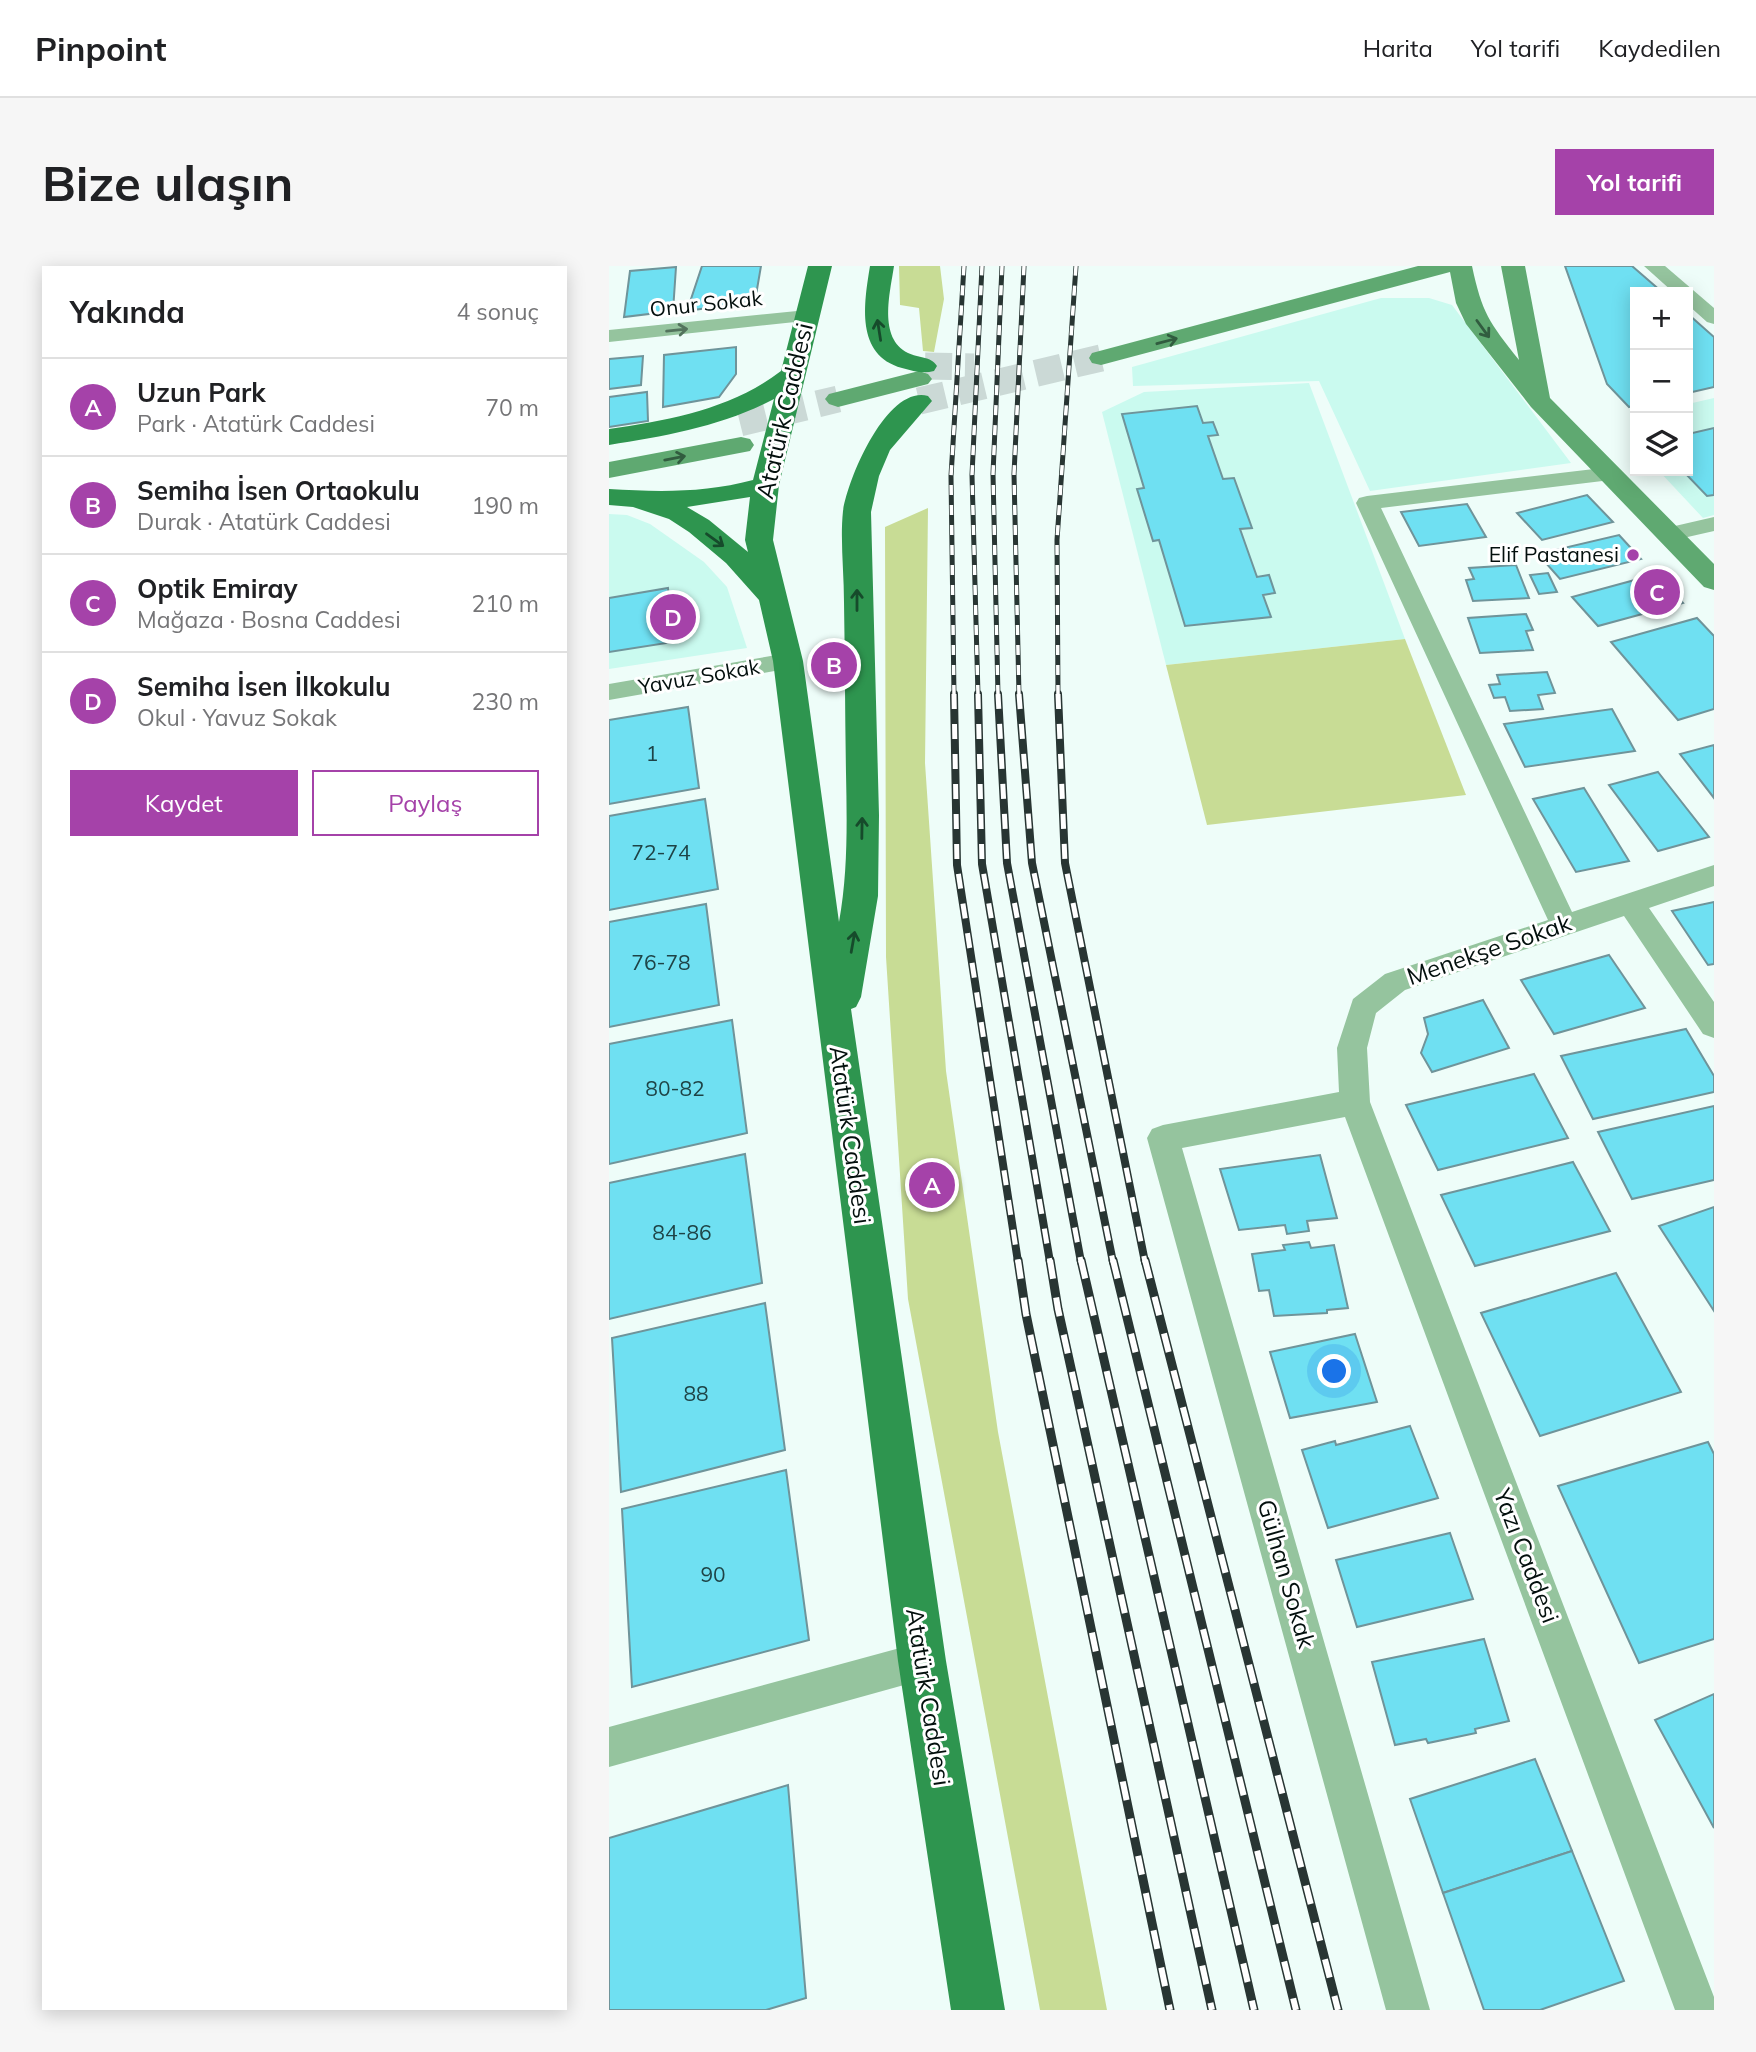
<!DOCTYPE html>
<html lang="tr">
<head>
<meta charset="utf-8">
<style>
	body { margin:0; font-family:Mulish,sans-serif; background:#f6f6f6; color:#202124 }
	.controls { position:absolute; right:21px; top:21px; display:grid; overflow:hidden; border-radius:0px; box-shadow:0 4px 18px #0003 }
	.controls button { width:63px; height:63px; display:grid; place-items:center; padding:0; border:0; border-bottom:2px solid #e0e0e0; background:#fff; color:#202124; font:35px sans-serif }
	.you { position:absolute; left:726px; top:1106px; width:24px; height:24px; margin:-18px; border:5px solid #fff; border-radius:50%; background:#1a73e8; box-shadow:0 0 0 10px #1a73e833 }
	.badge { display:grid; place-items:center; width:46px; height:46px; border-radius:50%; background:#a542a9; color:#fff; font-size:23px; font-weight:700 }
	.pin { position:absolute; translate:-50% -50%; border:4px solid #fff; box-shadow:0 2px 7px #0006 }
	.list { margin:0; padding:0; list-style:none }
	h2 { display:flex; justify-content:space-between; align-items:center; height:91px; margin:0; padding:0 28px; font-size:30px }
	h2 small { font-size:23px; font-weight:400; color:#757577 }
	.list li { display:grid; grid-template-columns:46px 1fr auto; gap:21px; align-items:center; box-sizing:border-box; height:98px; padding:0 28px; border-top:2px solid #e0e0e0 }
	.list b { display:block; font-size:26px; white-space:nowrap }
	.list p { margin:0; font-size:23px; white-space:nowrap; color:#757577 }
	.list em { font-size:23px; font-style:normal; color:#757577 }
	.actions { display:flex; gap:14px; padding:21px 28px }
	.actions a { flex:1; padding:16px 0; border:2px solid #a542a9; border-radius:0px; text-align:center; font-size:24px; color:#a542a9 }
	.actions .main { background:#a542a9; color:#fff }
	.icon { flex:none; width:38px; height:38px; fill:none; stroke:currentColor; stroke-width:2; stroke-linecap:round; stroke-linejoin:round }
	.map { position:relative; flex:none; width:1105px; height:1744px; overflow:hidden; border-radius:0px }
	header { display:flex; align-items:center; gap:42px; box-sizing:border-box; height:98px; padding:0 35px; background:#fff; border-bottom:2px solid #e0e0e0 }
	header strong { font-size:33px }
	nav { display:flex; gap:38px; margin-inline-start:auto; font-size:24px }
	.intro { display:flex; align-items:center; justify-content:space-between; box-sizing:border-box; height:168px; padding:0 42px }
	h1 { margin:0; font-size:49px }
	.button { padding:18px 32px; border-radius:0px; background:#a542a9; color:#fff; font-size:24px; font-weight:700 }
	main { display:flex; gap:42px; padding:0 42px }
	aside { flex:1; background:#fff; border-radius:0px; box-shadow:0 4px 18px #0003 }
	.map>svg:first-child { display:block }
	.built { fill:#cafaef }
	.green { fill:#c8dc95 }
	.building { fill:#6fe0f2; stroke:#6f949a; stroke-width:2 }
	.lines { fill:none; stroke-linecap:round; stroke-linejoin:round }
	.secondary-tunnel { stroke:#cbd9d6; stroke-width:27; stroke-dasharray:27 13; stroke-linecap:butt }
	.primary-tunnel { stroke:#cbd9d6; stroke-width:27; stroke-dasharray:27 13; stroke-linecap:butt }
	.street { fill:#95c49e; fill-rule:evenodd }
	.secondary { fill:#5fa971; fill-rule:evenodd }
	.primary { fill:#2e954f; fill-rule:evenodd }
	.rail-far2-casing { stroke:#283533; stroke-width:5 }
	.rail-far1-casing { stroke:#283533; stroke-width:8 }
	.rail-casing { stroke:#283533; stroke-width:9 }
	.rail-far2 { stroke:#fff; stroke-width:3.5; stroke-dasharray:10; stroke-linecap:butt }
	.rail-far1 { stroke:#fff; stroke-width:5; stroke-dasharray:15; stroke-linecap:butt }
	.rail { stroke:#fff; stroke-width:6; stroke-dasharray:19; stroke-linecap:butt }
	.oneway { stroke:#315c3f }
	.oneway2 { stroke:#53735d }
	.oneway3 { stroke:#164b2b }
	.poi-dot { fill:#a542a9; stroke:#fff; stroke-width:2.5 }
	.labels { text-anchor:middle; stroke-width:6; stroke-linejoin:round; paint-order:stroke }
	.far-street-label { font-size:21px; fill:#030f0d; stroke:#fff }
	.far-poi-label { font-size:21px; fill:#030f0d; stroke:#fff; text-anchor:end }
	.number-label { font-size:21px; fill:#1e4346 }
	.street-label { font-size:24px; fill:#030f0d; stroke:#fff }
</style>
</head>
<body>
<header>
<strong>Pinpoint</strong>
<nav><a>Harita</a><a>Yol tarifi</a><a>Kaydedilen</a></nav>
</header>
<div class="intro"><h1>Bize ulaşın</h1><a class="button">Yol tarifi</a></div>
<main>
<aside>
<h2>Yakında<small>4 sonuç</small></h2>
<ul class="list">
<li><span class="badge">A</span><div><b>Uzun Park</b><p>Park · Atatürk Caddesi</p></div><em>70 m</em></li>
<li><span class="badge">B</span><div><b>Semiha İsen Ortaokulu</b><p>Durak · Atatürk Caddesi</p></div><em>190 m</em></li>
<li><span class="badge">C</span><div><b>Optik Emiray</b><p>Mağaza · Bosna Caddesi</p></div><em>210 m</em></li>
<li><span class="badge">D</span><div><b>Semiha İsen İlkokulu</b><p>Okul · Yavuz Sokak</p></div><em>230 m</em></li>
</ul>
<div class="actions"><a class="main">Kaydet</a><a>Paylaş</a></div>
</aside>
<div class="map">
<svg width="1105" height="1744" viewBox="0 0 1105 1744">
	<rect width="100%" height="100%" fill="#eefdf9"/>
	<g class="built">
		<polygon points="772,32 820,32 843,39 962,197 761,225 710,115 524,120 523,101"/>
		<polygon points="700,117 796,373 557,399 493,146 535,126"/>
		<polygon points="1105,132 1105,249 1094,252 1050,205 1079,205 1079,138"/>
		<polygon points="0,248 18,249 41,258 95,296 118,321 138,382 0,403"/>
	</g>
	<g class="green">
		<polygon points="290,0 331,0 335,33 325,86 314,85 310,42 291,39"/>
		<polygon points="319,242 316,497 337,805 389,1166 498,1744 431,1744 299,1033 277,691 276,261"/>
		<polygon points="796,373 857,529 598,559 557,399"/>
	</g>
	<g class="building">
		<polygon points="93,0 152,0 146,35 78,45"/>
		<polygon points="956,0 1023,0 1053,26 1026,26 1026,139 1020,141 998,118"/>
		<polygon points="67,1 64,45 15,51 21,5"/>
		<polygon points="1079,48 1105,71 1105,121 1079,127"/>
		<polygon points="127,81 127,108 110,131 54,141 55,89"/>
		<polygon points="34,90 32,119 0,123 0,93"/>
		<polygon points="38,126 39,155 0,161 0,131"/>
		<polygon points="588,140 594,157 604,156 609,169 599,170 614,213 625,212 643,262 631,263 648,311 660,309 666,327 654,329 662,351 576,360 550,274 544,275 528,223 535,222 513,148"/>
		<polygon points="1105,162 1105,229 1098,230 1074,205 1079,205 1079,168"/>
		<polygon points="978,229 1004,256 933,274 908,247"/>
		<polygon points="858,238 877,271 810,280 792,246"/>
		<polygon points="1010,269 1032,293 951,313 929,288"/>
		<polygon points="907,299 920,332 864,335 857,314 865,313 860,302"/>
		<polygon points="939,307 948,326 930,328 921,309"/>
		<polygon points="1048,308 1074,337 989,360 963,331"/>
		<polygon points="59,322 64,376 0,386 0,332"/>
		<polygon points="917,348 924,364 917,365 924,384 871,387 859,352"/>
		<polygon points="1088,352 1105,370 1105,443 1069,454 1002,376"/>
		<polygon points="938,406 946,427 929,429 934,443 901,445 896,431 885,432 880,419 891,418 888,409"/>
		<polygon points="79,441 90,522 0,538 0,454"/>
		<polygon points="1003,443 1026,485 916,501 895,458"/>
		<polygon points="1105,479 1105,532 1071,488"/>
		<polygon points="1049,506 1100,571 1049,585 1000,519"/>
		<polygon points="975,522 1020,595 967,606 924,533"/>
		<polygon points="96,533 109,623 0,644 0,550"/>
		<polygon points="1105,636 1105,698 1099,699 1063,645"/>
		<polygon points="97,638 110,739 0,761 0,656"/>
		<polygon points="1000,689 1036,742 945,768 912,714"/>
		<polygon points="874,734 900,782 823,806 812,787 819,768 815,752"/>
		<polygon points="123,754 138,867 0,898 0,778"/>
		<polygon points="1077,763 1105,810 1105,826 984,853 952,790"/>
		<polygon points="925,808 959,872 829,904 797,839"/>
		<polygon points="1105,840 1105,914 1023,933 989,866"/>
		<polygon points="136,888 153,1017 0,1053 0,917"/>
		<polygon points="711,889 728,952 698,955 700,965 678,968 676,959 630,964 611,903"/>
		<polygon points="964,896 1001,965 866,1000 832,929"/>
		<polygon points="1105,941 1105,1045 1050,960"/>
		<polygon points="700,976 702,982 725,979 739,1042 718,1044 718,1047 665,1050 660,1024 650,1025 643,988 676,984 674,979"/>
		<polygon points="1007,1007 1072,1126 931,1170 872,1047"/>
		<polygon points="156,1037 176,1184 12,1226 3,1072"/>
		<polygon points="746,1068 768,1136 681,1152 661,1086"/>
		<polygon points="801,1160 829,1232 719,1262 693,1184 726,1175 727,1179"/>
		<polygon points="1099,1176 1105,1188 1105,1373 1030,1397 949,1220"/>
		<polygon points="177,1204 200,1374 23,1421 13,1243"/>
		<polygon points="841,1267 864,1333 748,1361 727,1294"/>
		<polygon points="875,1373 900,1455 866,1463 867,1467 819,1477 817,1473 786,1479 763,1396"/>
		<polygon points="1105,1428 1105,1562 1046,1454"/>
		<polygon points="926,1493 963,1585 834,1627 801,1533"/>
		<polygon points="179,1519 197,1732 157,1744 0,1744 0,1572"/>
		<polygon points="963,1585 1015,1715 931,1744 875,1744 834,1627"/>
	</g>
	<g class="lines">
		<g class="secondary-tunnel">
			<polyline points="310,135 492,92"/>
			<polyline points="131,157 229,133"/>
		</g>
		<polyline class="primary-tunnel" points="316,100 365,101"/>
		<g class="street">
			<polygon points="1035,0 1056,0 1105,42 1105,58 1098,56 1079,39 1079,26 1064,26"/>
			<polygon points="198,44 205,46 208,50 205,54 0,76 0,64"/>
			<polygon points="1002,201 1010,203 1013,208 1010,213 772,242 963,646 1105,599 1105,620 1040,642 1105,736 1105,772 1094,768 1015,650 796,724 767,747 758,782 761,836 1105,1731 1105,1744 1066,1744 736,851 573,882 821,1744 777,1744 538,872 543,863 554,859 730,826 728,782 744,733 776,708 939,654 747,237 750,232 758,230"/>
			<polygon points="1105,251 1105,265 1061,275 1053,273 1050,268 1053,263"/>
			<polygon points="179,387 188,389 191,395 188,401 0,434 0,418"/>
			<polygon points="313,1376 327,1381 332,1395 327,1409 313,1414 0,1501 0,1461"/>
		</g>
		<g class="secondary">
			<path d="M809 0H863C873 47 880 56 910 94L892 0H916L941 132 1105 298V324L1095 321 922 141 857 58 847 37 841 6 492 99 483 97 480 92 483 87Z"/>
			<polygon points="310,105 319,108 323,113 319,118 229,141 220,138 216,133 220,128"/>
			<polygon points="132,171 141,173 145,179 141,185 0,212 0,196"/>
		</g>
		<g class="primary">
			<path d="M199 0H223L170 219 164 274 194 395 230 656C239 607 238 556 237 507 236 450 236 393 235 336 235 306 231 274 234 245 239 212 278 119 319 130L323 135 281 184 270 210 262 246 270 549 269 630 252 731 247 741 242 743 337 1395 396 1744H342L289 1395 164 395 150 334 117 297 80 266 60 253 24 241 0 239V223C49 226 96 227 144 214L165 133C114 160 57 170 0 179V163C61 154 122 143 172 105ZM141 231 136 274 139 286 100 254 78 241Z"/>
			<path d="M261 0H285C281 27 269 72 299 87 309 92 322 90 328 100L325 105C314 108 304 105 293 102 246 89 255 37 261 0Z"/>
		</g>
		<g class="rail-far2-casing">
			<g id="rail-far2">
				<polyline points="345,429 342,210 355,0"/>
				<polyline points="369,429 363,209 373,0"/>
				<polyline points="389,429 384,208 393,0"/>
				<polyline points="410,429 405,208 415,0"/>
				<polyline points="449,429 448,274 467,0"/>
			</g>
		</g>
		<g class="rail-far1-casing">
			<g id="rail-far1">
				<polyline points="345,428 348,599 409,996"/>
				<polyline points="369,428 373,598 441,996"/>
				<polyline points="389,428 398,597 472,996"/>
				<polyline points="410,428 423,597 504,996"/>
				<polyline points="449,428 456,597 536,996"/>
			</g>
		</g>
		<g class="rail-casing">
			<g id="rail">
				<polyline points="409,994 417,1048 561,1744"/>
				<polyline points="441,994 449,1043 603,1744"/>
				<polyline points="472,994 645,1744"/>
				<polyline points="504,994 687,1744"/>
				<polyline points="536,994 729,1744"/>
			</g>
		</g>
		<use href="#rail-far2" class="rail-far2"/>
		<use href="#rail-far1" class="rail-far1"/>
		<use href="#rail" class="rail"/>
	</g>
	<defs><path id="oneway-shaft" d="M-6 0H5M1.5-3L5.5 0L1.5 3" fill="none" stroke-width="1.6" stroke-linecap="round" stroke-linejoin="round" transform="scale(1.75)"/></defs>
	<g class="oneway">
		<use href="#oneway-shaft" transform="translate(874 63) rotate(54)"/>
		<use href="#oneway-shaft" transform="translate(558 75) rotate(-15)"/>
		<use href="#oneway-shaft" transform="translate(66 192) rotate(-11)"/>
	</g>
	<use class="oneway2" href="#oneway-shaft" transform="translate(68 64) rotate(-6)"/>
	<g class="oneway3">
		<use href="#oneway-shaft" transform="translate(270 64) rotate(-99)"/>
		<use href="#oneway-shaft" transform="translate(106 274) rotate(36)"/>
		<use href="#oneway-shaft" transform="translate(248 334) rotate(-90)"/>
		<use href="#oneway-shaft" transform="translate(253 562) rotate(-89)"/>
		<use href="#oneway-shaft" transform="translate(244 676) rotate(-80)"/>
	</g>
	<circle class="poi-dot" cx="1024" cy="289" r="7"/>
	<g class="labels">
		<g class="far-street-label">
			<text transform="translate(97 38) rotate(-6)" y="7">Onur Sokak</text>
			<text transform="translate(90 411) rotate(-10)" y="7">Yavuz Sokak</text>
		</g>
		<g class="far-poi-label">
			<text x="1010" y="296">Elif Pastanesi</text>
		</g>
		<g class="number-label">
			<text x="43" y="495">1</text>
			<text x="52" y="594">72-74</text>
			<text x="52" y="704">76-78</text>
			<text x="66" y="830">80-82</text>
			<text x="73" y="974">84-86</text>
			<text x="87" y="1135">88</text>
			<text x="104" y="1316">90</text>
		</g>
		<g class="street-label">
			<text transform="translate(176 145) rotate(-77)" y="8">Atatürk Caddesi</text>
			<text transform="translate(880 684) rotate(-19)" y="8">Menekşe Sokak</text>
			<text transform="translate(241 869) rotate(82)" y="8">Atatürk Caddesi</text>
			<text transform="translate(917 1290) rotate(69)" y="8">Yazı Caddesi</text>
			<text transform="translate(677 1308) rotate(74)" y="8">Gülhan Sokak</text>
			<text transform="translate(319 1431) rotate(81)" y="8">Atatürk Caddesi</text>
		</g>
	</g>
</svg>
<div class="controls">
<button>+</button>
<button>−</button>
<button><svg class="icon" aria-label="layers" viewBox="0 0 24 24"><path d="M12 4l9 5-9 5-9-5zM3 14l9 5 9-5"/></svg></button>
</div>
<div class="you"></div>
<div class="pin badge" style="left:323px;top:919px">A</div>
<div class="pin badge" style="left:225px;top:399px">B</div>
<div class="pin badge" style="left:1048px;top:326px">C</div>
<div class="pin badge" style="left:64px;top:351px">D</div>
</div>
</main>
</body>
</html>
